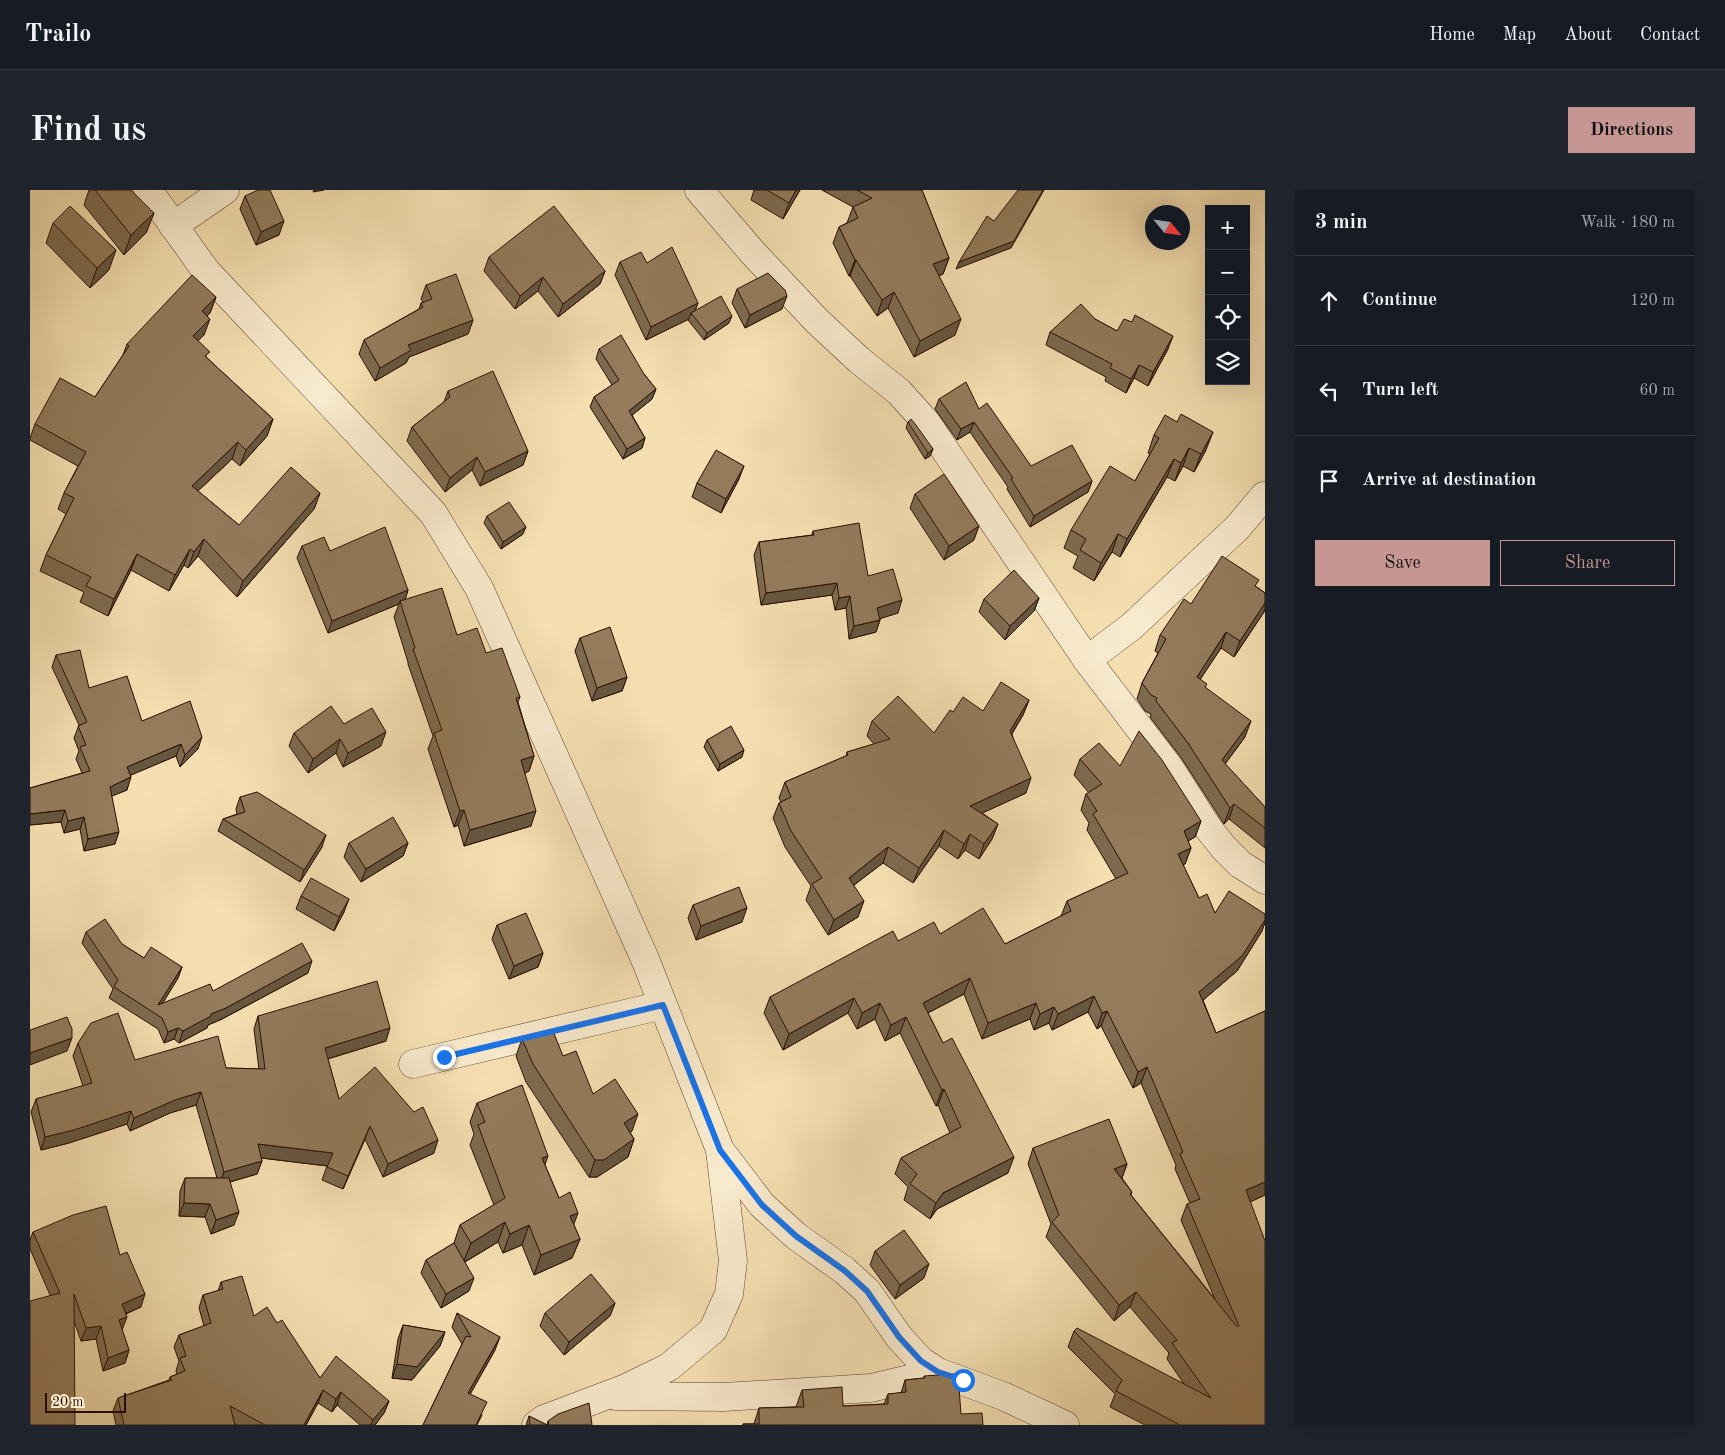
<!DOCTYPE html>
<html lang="en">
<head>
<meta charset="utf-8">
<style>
	body { margin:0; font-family:"Old Standard TT",serif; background:#20242c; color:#f1f3f6 }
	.controls { position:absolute; right:15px; top:15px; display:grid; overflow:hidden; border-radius:0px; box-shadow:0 5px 20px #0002 }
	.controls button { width:45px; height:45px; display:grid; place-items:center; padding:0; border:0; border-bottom:1px solid #363941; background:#171b24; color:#f1f3f6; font:25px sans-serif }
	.compass { position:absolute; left:1115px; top:15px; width:45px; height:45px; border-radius:50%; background:#171b24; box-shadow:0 5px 20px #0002; rotate:119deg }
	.scale { position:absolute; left:15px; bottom:12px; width:81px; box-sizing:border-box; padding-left:5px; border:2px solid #290f00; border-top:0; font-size:14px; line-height:18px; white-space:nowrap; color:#290f00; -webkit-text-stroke:4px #f8eacc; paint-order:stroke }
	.stop { position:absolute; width:15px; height:15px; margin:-11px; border:4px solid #1a73e8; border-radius:50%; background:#fff }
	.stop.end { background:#1a73e8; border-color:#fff; box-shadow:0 1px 5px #0008 }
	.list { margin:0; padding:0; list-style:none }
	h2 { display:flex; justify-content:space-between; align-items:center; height:65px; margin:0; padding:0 20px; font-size:21px }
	h2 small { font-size:16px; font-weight:400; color:#9ea1a6 }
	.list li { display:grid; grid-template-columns:32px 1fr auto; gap:15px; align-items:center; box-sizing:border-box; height:90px; padding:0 20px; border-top:1px solid #363941 }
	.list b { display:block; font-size:19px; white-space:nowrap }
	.list em { font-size:16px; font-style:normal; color:#9ea1a6 }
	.actions { display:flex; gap:10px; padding:15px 20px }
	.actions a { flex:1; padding:11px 0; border:1px solid #c59692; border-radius:0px; text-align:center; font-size:18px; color:#c59692 }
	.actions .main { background:#c59692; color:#111 }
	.icon { flex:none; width:28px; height:28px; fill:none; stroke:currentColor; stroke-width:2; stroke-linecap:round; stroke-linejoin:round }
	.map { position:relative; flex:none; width:1235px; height:1235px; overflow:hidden; border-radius:0px }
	header { display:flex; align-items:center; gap:30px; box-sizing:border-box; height:70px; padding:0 25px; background:#171b24; border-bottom:1px solid #363941 }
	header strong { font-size:24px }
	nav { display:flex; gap:28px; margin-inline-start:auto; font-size:18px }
	.intro { display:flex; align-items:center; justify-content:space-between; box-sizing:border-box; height:120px; padding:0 30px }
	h1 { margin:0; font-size:35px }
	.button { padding:12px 22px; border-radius:0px; background:#c59692; color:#111; font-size:18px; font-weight:700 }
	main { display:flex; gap:30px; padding:0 30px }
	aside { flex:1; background:#171b24; border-radius:0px; box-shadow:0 5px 20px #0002 }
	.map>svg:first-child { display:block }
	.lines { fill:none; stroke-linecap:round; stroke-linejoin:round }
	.minor-casing { stroke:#5c432c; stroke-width:29 }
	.minor { stroke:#f8eacc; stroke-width:28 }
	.wall { fill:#7e6a4f; stroke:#290f00 }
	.shaded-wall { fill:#675640; stroke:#290f00 }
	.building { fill:#937b5c; stroke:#290f00 }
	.route { stroke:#1a73e8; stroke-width:6 }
</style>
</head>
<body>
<header>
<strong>Trailo</strong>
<nav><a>Home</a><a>Map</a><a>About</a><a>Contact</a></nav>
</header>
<div class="intro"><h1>Find us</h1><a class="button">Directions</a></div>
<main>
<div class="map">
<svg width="1235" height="1235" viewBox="0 0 1235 1235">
	<rect width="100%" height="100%" fill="#f5dfb1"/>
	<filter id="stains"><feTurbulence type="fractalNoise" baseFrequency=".004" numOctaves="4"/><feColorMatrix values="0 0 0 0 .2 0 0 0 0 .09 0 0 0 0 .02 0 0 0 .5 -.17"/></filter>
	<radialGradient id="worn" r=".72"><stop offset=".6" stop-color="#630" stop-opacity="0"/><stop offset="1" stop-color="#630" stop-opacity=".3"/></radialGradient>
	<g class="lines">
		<g class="minor-casing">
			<g id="minor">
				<polyline points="118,0 176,81 403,323 449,398 615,769 690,960 732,1015 766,1046 815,1081 837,1101 869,1147 891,1171 908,1182 973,1206 1035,1235"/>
				<polyline points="669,0 723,63 787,131 829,170 869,202 896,232 1057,470 1139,577 1178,638 1194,658 1210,674 1235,690"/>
				<polyline points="143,36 195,0"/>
				<polyline points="1057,470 1101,437 1207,338 1234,306"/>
				<polyline points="383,874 633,815"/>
				<polyline points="586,1206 694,1207 841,1198 908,1182"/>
				<polyline points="506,1235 514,1229 596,1198 639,1177 683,1140 699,1104 703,1071 690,960"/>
			</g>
		</g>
		<use href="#minor" class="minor"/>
	</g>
	<g class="wall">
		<polygon points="59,0 101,0 124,23 116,43 94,65 54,15"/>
		<polygon points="724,0 770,0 753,29 721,10"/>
		<polygon points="792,0 892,0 919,68 913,84 909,86 925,145 884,167 858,118 847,126 820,86 819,86 803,53 809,37 817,33 823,17"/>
		<polygon points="215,6 249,45 226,55 210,19"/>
		<polygon points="23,33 79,80 60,98 16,53"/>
		<polygon points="459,67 575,81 570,94 528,127 508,101 485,119 454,81"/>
		<polygon points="590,72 617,73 668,113 665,121 699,133 674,150 658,130 659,129 616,150 585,85"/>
		<polygon points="396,95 443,130 438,144 379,167 376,173 345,191 329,164 334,150 389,119 391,113 393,112 391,109"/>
		<polygon points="707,99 752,119 715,138 702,113"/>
		<polygon points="186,107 180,123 177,126 174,145 168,151 177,168 243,229 237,246 210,276 202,269 168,301 209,335 290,303 284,319 207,407 168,366 158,378 154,375 139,401 101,380 78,426 50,412 54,402 10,381 16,365 36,324 28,319 34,303 48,276 0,250 0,248 5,234 65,207 93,165 97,154"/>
		<polygon points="1065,129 1087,141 1138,159 1118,196 1104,188 1096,203 1075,191 1076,187 1016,155 1020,142"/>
		<polygon points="569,159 614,184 626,199 622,209 602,225 615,248 612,258 593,269 560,217 564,207 582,195 566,169"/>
		<polygon points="418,201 498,261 493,275 450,296 442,280 415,302 377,251 382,237 414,212"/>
		<polygon points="909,209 949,219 1001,276 1062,291 1058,302 1000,337 977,299 978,297 940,242 927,250 905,219"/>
		<polygon points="878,232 903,259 900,266 895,269 876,238"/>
		<polygon points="1124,245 1176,260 1164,282 1153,276 1145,291 1137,287 1090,367 1082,362 1064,391 1043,378 1048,366 1034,358 1041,340 1105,291 1120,264 1118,263"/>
		<polygon points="709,289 691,323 662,307 667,293"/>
		<polygon points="885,304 944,350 914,370 880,318"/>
		<polygon points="457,326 493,344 471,359 454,333"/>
		<polygon points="783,341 838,386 868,423 850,428 850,430 846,442 819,449 816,418 805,420 802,405 731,415 724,365 729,352 782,345"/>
		<polygon points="272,356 300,361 378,400 375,410 427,445 456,463 490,507 488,512 504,566 499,581 495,583 501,636 434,656 428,635 424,637 398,559 403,546 378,474 378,472 364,427 369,414 298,443 267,368"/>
		<polygon points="1227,397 1235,403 1235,419 1234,422 1204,467 1191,458 1170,489 1176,498 1215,547 1195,574 1235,617 1235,658 1199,629 1194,634 1152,569 1120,527 1121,524 1115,521 1107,509 1112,493 1128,463 1125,461 1130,445 1161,414"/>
		<polygon points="1009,408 1004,421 975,450 949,422 954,409"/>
		<polygon points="550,448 597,487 592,501 562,511 545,461"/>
		<polygon points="26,465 59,498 112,531 168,559 150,577 146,566 100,585 97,600 81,606 85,654 54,661 50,639 34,643 31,632 0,635 0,598 52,583 46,569 49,561 44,548 49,535 22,477"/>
		<polygon points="999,510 993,525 982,544 996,603 952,623 968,634 962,649 949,669 935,660 928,669 909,656 883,693 853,673 824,695 828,727 798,745 776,710 781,696 755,657 743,628 749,613 751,612 749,608 755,592 816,566 817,562 844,554 837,546 842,531 904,543 923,522 953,521"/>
		<polygon points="314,534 351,556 313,577 306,563 278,583 259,556 264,543"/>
		<polygon points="677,550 712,567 688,581 674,557"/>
		<polygon points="1050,569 1090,576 1171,631 1165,647 1158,651 1161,658 1155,674 1153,675 1169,708 1185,723 1235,724 1235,732 1232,741 1207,781 1173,810 1186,843 1235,821 1235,1005 1220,1012 1235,1235 1115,1235 1080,1217 1085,1204 1038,1157 1044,1141 1154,1194 1137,1169 1139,1163 1100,1117 1084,1131 1016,1047 1021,1034 998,974 1003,958 1097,974 1092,988 1102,1002 1101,1005 1185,1109 1151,1030 1157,1014 1160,1013 1145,979 1146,975 1111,893 1103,898 1071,836 1067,839 1058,822 1022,840 1019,833 1004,840 1000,829 952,849 934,804 898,823 978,983 907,1019 900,1029 874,1010 878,997 865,984 871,968 920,943 908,915 906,916 870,843 855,851 845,829 827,839 818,823 753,860 734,823 740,807 868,751 910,744 975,754 1031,726 1037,711 1086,689 1057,640 1059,633 1051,620 1056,604 1059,603 1044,585"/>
		<polygon points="210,607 292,657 270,692 188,641 193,629 207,624 206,619"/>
		<polygon points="319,653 378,653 373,666 331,692 314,667"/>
		<polygon points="271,706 314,722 304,741 266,719"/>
		<polygon points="663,715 712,732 666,750 658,728"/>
		<polygon points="467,735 513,763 508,777 479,789 462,749"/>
		<polygon points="56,742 92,754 114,768 152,777 148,788 132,814 183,801 278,783 192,829 178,835 177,838 149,853 144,849 134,853 128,839 79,808 83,799 52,753"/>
		<polygon points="228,826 356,851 298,869 309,909 404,963 353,987 335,949 313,999 292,990 297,976 231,968 232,971 227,984 200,992 204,1035 181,1044 175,1027 149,1026 150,1001 155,988 187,988 166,915 140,923 100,941 97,934 39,953 11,960 1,922 6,909 53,896 43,866 48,853 105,870 196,878 229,879 224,839"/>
		<polygon points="492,849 533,866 563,904 602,941 600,942 604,949 598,967 567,987 559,987 496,892 486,866"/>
		<polygon points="447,913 515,975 529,1008 544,1035 550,1049 542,1068 504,1085 492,1055 473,1063 468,1052 435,1072 439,1101 411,1118 391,1083 396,1070 424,1053 430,1035 464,1015 440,955 444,944 440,932"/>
		<polygon points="3,1042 90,1065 111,1117 96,1124 92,1140 99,1160 95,1173 73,1181 66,1149 51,1151 44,1131 20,1105 0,1059 0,1050"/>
		<polygon points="845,1061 894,1088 865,1109 840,1075"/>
		<polygon points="191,1092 224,1126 247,1133 290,1188 359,1211 354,1223 345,1235 330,1235 307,1215 302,1222 288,1213 276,1235 207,1235 205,1234 205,1235 86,1235 83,1221 88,1208 139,1190 140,1187 147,1184 146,1181 149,1171 144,1157 149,1145 174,1136 169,1118 173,1105 188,1101"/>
		<polygon points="585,1113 580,1126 534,1165 510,1136 515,1123"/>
		<polygon points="427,1123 465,1160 440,1204 452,1225 447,1235 393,1235 432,1154 422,1137"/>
		<polygon points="373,1135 415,1142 410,1156 382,1190 362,1188 368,1149"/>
		<polygon points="894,1186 931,1224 953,1235 713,1235 713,1234 724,1234 729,1218 766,1217 772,1200 813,1216 854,1214 858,1204 871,1203 875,1190 894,1188"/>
		<polygon points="499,1226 517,1235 518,1231 562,1235 496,1235"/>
	</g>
	<g class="shaded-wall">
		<polygon points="284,0 294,0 283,2"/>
		<polygon points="766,0 770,0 753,29 759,13"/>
		<polygon points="1013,0 1014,0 981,58 926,79 929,72"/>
		<polygon points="124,23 116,43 94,65 101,45"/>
		<polygon points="254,31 249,45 226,55 231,42"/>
		<polygon points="86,60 79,80 60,98 67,78"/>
		<polygon points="919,68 913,84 897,90 903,74"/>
		<polygon points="825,70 826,70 820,86 819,86"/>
		<polygon points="575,81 570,94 528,127 533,114"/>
		<polygon points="513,87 508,101 485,119 490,106"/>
		<polygon points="864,102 858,118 847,126 852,110"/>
		<polygon points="757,106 752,119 715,138 720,125"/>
		<polygon points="186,107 180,123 166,138 172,121"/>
		<polygon points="668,113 663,126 661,123 659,129 616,150 621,137"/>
		<polygon points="702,126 699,133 674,150 677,143"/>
		<polygon points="180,129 174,145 157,162 163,146"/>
		<polygon points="931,129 925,145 884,167 890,151"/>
		<polygon points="443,130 438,144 379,167 376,173 345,191 350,178 378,155"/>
		<polygon points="1143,146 1138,159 1118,196 1123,182"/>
		<polygon points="1109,175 1104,188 1096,203 1101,189"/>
		<polygon points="626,199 622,209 595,231 599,221"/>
		<polygon points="243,229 237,246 210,276 216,260"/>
		<polygon points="944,232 940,242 927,250 931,239"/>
		<polygon points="1183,242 1176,260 1164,282 1171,264"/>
		<polygon points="615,248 612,258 593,269 597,259"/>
		<polygon points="208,252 202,269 156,312 162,296"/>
		<polygon points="1159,258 1153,276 1145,291 1151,273"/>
		<polygon points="903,259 900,266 895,269 898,263"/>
		<polygon points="498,261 493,275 450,296 455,282"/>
		<polygon points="447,267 442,280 415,302 420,288"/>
		<polygon points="1144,269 1137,287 1090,367 1097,349"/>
		<polygon points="714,276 709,289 691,323 696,309"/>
		<polygon points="1062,291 1058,302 1000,337 1004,326"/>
		<polygon points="290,303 284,319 207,407 213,391"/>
		<polygon points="949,336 944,350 914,370 919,356"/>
		<polygon points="496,337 493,344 471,359 473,352"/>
		<polygon points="1088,344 1082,362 1064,391 1071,373"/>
		<polygon points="174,349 168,366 158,378 164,362"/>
		<polygon points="160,359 154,375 139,401 145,385"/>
		<polygon points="107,364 101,380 78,426 84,409"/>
		<polygon points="807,393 802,405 731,415 736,403"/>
		<polygon points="378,400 374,412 370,411 369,414 298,443 302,431"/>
		<polygon points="820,406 816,418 805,420 809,408"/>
		<polygon points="1009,408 1004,421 975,450 980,436"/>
		<polygon points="872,410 868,423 843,431 847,418"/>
		<polygon points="1235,413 1235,419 1234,422 1204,467 1210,451"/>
		<polygon points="850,430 846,442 819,449 824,436"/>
		<polygon points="1196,442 1191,458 1162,502 1167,487"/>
		<polygon points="597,487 592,501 562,511 567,498"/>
		<polygon points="999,510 993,525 974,556 980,541"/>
		<polygon points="1221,531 1215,547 1186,586 1192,570"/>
		<polygon points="356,542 351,556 313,577 318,563"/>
		<polygon points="172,547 168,559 150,577 155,565"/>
		<polygon points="310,549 306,563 278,583 283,569"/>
		<polygon points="151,554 146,566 92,589 97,577"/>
		<polygon points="714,560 712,567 688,581 690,574"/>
		<polygon points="504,566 499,581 486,586 491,570"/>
		<polygon points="101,587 97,600 75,609 80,597"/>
		<polygon points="1001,588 996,603 935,631 940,616"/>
		<polygon points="1204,614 1199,629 1194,634 1200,618"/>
		<polygon points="35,620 31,632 0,635 0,624"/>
		<polygon points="434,620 428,635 424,637 430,621"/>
		<polygon points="506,621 501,636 434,656 440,640"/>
		<polygon points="54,627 50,639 34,643 38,631"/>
		<polygon points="1171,631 1165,647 1148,657 1154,641"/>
		<polygon points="968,634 962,649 949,669 954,654"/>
		<polygon points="914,640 909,656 883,693 889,678"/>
		<polygon points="89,642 85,654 54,661 58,649"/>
		<polygon points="940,644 935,660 928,669 934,654"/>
		<polygon points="296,645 292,657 270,692 274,680"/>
		<polygon points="378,653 373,666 331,692 336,679"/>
		<polygon points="858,657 853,673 813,703 819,688"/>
		<polygon points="1161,658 1155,674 1142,679 1148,664"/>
		<polygon points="319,709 314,722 304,741 309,727"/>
		<polygon points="834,711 828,727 798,745 804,730"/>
		<polygon points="717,718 712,732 666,750 671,736"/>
		<polygon points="1235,730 1235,732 1232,741 1207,781 1164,818 1169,802"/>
		<polygon points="513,763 508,777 479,789 484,776"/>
		<polygon points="282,771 278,783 192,829 178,835 177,838 149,853 153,841 181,824"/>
		<polygon points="152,777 148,788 126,824 128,815"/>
		<polygon points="940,788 934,804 888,828 893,813"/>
		<polygon points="1064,806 1058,822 1022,840 1028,824"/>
		<polygon points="824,808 818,823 753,860 759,844"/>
		<polygon points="850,813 845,829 827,839 832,823"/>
		<polygon points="1006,813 1000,829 952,849 958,833"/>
		<polygon points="1024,817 1019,833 1004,840 1010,824"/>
		<polygon points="1077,821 1071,836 1067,839 1072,823"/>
		<polygon points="876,827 870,843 855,851 861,835"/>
		<polygon points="148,838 144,849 134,853 138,842"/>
		<polygon points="360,838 356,851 290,871 295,858"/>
		<polygon points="42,848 37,861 0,875 0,863"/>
		<polygon points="1117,877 1111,893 1103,898 1108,882"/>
		<polygon points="914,899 908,915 906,916 912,900"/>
		<polygon points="171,902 166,915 140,923 100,941 104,928 145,910"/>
		<polygon points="101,921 97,934 39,953 11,960 15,947"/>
		<polygon points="608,924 602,941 588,951 594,933"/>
		<polygon points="340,936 335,949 313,999 318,986"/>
		<polygon points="604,949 598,967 567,987 559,987 565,970"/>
		<polygon points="408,950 404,963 353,987 358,974"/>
		<polygon points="228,954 303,963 298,976 223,967"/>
		<polygon points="518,966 511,986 512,968"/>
		<polygon points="984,967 978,983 907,1019 900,1029 906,1013 913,1003"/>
		<polygon points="232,971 227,984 189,995 194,982"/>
		<polygon points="1097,974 1091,990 1084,979"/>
		<polygon points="1235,992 1235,1005 1211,1016 1216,1000"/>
		<polygon points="154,1013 180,1014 175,1027 149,1026"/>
		<polygon points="209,1022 204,1035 181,1044 186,1030"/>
		<polygon points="548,1023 541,1042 540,1026"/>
		<polygon points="475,1032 468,1052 433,1073 441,1053"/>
		<polygon points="499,1035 492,1055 473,1063 480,1044"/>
		<polygon points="550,1049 542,1068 504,1085 511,1065"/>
		<polygon points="899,1074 894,1088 865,1109 870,1095"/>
		<polygon points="444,1088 439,1101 411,1118 416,1104"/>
		<polygon points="1106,1102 1100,1117 1084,1131 1089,1115"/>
		<polygon points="115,1104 111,1117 87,1127 92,1114"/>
		<polygon points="585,1113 580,1126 534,1165 539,1152"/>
		<polygon points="97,1127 92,1140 89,1130"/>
		<polygon points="71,1136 66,1149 51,1151 56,1138"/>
		<polygon points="415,1142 410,1156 382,1190 362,1188 367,1174"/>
		<polygon points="470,1147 465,1160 433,1217 438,1203"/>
		<polygon points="99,1160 95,1173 73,1181 78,1168"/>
		<polygon points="293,1200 288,1213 276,1235 274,1235"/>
		<polygon points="311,1202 307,1215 302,1222 306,1209"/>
		<polygon points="359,1211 354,1223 345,1235 341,1235 343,1230"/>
	</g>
	<g class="building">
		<polygon points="65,0 101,0 124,23 101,45"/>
		<polygon points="228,0 240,0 254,31 231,42 215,6"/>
		<polygon points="737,0 766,0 759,13"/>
		<polygon points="827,0 892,0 919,68 903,74 931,129 890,151 864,102 852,110 826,70 825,70 809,37 828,28 823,17 842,8"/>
		<polygon points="988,0 1013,0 984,51 929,72 957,26 964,31"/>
		<polygon points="40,16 86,60 67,78 23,33"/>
		<polygon points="524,16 575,81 533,114 513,87 490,106 459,67"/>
		<polygon points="642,57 668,113 621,137 590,72 611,62 617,73"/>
		<polygon points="738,83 755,100 757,106 720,125 707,99"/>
		<polygon points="426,84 443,130 378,155 381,160 350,178 334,150 393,117 391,113 402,109 396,95"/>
		<polygon points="162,85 186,107 172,121 180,129 163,146 180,162 175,166 243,229 216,260 208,252 162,296 209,335 261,277 290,303 213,391 174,349 164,362 160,359 145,385 107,364 84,409 56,396 61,387 16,365 44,308 34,303 56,262 5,234 30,188 65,207 99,156 97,154"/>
		<polygon points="691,106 702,126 677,143 661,123"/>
		<polygon points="1051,114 1065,129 1087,141 1094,129 1102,132 1105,125 1143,146 1123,182 1109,175 1101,189 1080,178 1082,174 1020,142"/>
		<polygon points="591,145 614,184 626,199 599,221 615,248 597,259 564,207 589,190 569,159"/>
		<polygon points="463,181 498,261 455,282 447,267 420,288 382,237 420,207 418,201"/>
		<polygon points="936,192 949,219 957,213 1001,276 1042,255 1062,291 1004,326 981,289 983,288 944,232 931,239 909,209"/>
		<polygon points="1151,224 1183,242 1171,264 1159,258 1151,273 1144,269 1097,349 1088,344 1071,373 1050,360 1056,349 1041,340 1080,276 1105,291 1129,248 1124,245 1135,225 1147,232"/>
		<polygon points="881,229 886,235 903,259 898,263 878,232"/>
		<polygon points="686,260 714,276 696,309 667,293"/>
		<polygon points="914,284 949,336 919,356 885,304"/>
		<polygon points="479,312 496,337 473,352 457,326"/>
		<polygon points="829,333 838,386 863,379 872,410 847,418 850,430 824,436 820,406 809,408 807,393 736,403 729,352 784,345 783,341"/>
		<polygon points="355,337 378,400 302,431 272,356 294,347 300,361"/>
		<polygon points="1192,366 1229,390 1225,396 1235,403 1235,413 1210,451 1196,442 1167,487 1177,494 1175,497 1221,531 1192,570 1235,617 1235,638 1204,614 1200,618 1158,553 1126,511 1127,508 1121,505 1112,493 1136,449 1130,445 1154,409 1161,414"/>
		<polygon points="984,380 1009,408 980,436 954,409"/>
		<polygon points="412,398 427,445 447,438 456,463 472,458 490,507 486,508 504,566 491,570 506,621 440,640 434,620 430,621 404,543 412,540 383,459 385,458 370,411"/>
		<polygon points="580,437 597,487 567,498 550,448"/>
		<polygon points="50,460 59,498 97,486 112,531 160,511 172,547 155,565 151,554 97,577 101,587 80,597 89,642 58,649 54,627 38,631 35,620 0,624 0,598 60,581 50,557 56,555 48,536 57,532 26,465"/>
		<polygon points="971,492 999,510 980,541 1001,588 940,616 968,634 954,654 940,644 934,654 914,640 889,678 858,657 819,688 834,711 804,730 782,694 792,688 761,641 749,613 761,607 755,592 818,565 817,562 860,549 842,531 868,506 904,543 920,520 923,522 933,507 953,521"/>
		<polygon points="301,516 314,534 342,518 356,542 318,563 310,549 283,569 264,543"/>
		<polygon points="701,536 714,560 690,574 677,550"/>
		<polygon points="1109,541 1132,570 1171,631 1154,641 1161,658 1148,664 1169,708 1177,704 1185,723 1199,701 1235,724 1235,730 1212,766 1169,802 1186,843 1235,821 1235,992 1216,1000 1235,1051 1235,1235 1150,1235 1086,1201 1092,1190 1044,1141 1047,1138 1181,1208 1142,1153 1147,1150 1106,1102 1089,1115 1022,1032 1029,1025 1003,958 1079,929 1097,974 1084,979 1102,1002 1100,1004 1207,1137 1209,1136 1157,1014 1170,1009 1150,964 1153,962 1117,877 1108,882 1077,821 1072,823 1064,806 1028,824 1024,817 1010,824 1006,813 958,833 940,788 893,813 913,853 922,848 984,967 913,1003 906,1013 880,994 887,984 871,968 931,937 914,899 912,900 876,827 861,835 850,813 832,823 824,808 759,844 740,807 863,741 868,751 904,732 910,744 953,718 975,754 1041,721 1037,711 1098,683 1063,624 1067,621 1056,604 1072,594 1050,569 1069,553 1090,576"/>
		<polygon points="227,602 296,645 274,680 193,629 215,622 210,607"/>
		<polygon points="363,627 378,653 336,679 319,653"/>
		<polygon points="281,688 319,709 309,727 271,706"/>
		<polygon points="709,697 717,718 671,736 663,715"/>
		<polygon points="496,723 513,763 484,776 467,735"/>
		<polygon points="75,729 92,754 114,768 121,757 152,777 128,815 180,794 183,801 272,753 282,771 196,818 181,824 181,826 153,841 148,838 138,842 132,828 84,797 88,790 56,742"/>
		<polygon points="347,791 360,838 295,858 309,909 345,877 384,922 393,917 408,950 358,974 340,936 318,986 297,977 303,963 228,954 232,971 194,982 171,902 145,910 104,928 101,921 44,940 15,947 6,909 62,893 48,853 61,833 88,823 105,870 188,846 196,878 235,879 228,826"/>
		<polygon points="37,827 42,839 42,848 0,863 0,840"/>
		<polygon points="523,841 533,866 546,861 563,904 585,889 608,924 594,933 604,949 574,970 565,970 503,874 492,849"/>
		<polygon points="492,895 518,966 512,968 529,1008 540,1002 548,1023 540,1026 550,1049 511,1065 499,1035 480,1044 475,1032 441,1053 430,1035 475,1008 448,935 455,932 447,913"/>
		<polygon points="155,988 199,988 209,1022 186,1030 180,1014 154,1013"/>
		<polygon points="76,1016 90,1065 97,1062 115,1104 92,1114 97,1127 89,1130 99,1160 78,1168 71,1136 56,1138 44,1104 45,1235 0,1235 0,1111 30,1103 3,1042 43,1025"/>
		<polygon points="874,1040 899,1074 870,1095 845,1061"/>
		<polygon points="424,1053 444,1088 416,1104 396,1070"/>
		<polygon points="561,1084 585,1113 539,1152 515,1123"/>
		<polygon points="212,1086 224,1126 237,1117 247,1133 252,1130 290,1188 306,1166 359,1211 343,1230 311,1202 306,1209 293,1200 274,1235 235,1235 200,1216 205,1235 94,1235 88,1208 142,1190 140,1187 155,1181 150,1168 156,1166 149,1145 181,1133 173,1105 193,1099 191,1092"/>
		<polygon points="427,1123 470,1147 438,1203 457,1212 446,1235 393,1235 436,1146 441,1147"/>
		<polygon points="373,1135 415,1142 387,1177 367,1174"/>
		<polygon points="925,1184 928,1185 931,1224 952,1223 953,1235 713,1235 713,1234 729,1234 729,1218 774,1217 772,1200 812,1197 813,1216 858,1214 858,1204 876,1202 875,1190 895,1188 894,1186"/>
		<polygon points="559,1213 562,1235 519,1235 518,1231 528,1224"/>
		<polygon points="499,1226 517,1235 500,1235"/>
	</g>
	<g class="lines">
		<polyline class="route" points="414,867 633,815 690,960 732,1015 766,1046 815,1081 837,1101 869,1147 891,1171 908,1182 933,1190"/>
	</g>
	<rect width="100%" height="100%" filter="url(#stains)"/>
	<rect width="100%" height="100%" fill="url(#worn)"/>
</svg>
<div class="controls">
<button>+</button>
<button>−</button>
<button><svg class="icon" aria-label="locate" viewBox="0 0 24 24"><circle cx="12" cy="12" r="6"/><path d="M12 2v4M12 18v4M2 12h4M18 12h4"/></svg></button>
<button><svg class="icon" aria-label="layers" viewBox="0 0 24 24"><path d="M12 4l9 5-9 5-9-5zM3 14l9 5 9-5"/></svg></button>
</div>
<svg class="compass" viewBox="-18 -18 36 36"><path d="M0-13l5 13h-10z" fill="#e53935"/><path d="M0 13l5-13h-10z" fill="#9ea1a6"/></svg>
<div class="scale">20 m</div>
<div class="stop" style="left:933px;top:1190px"></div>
<div class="stop end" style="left:414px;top:867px"></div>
</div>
<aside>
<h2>3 min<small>Walk · 180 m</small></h2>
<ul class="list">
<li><svg class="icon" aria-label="ahead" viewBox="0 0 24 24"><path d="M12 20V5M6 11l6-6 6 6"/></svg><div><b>Continue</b></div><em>120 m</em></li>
<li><svg class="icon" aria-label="left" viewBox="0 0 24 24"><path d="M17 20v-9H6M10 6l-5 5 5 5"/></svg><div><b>Turn left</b></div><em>60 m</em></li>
<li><svg class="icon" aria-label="arrive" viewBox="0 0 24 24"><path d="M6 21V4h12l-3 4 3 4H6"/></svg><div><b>Arrive at destination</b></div></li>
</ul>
<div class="actions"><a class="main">Save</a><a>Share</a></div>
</aside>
</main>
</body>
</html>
